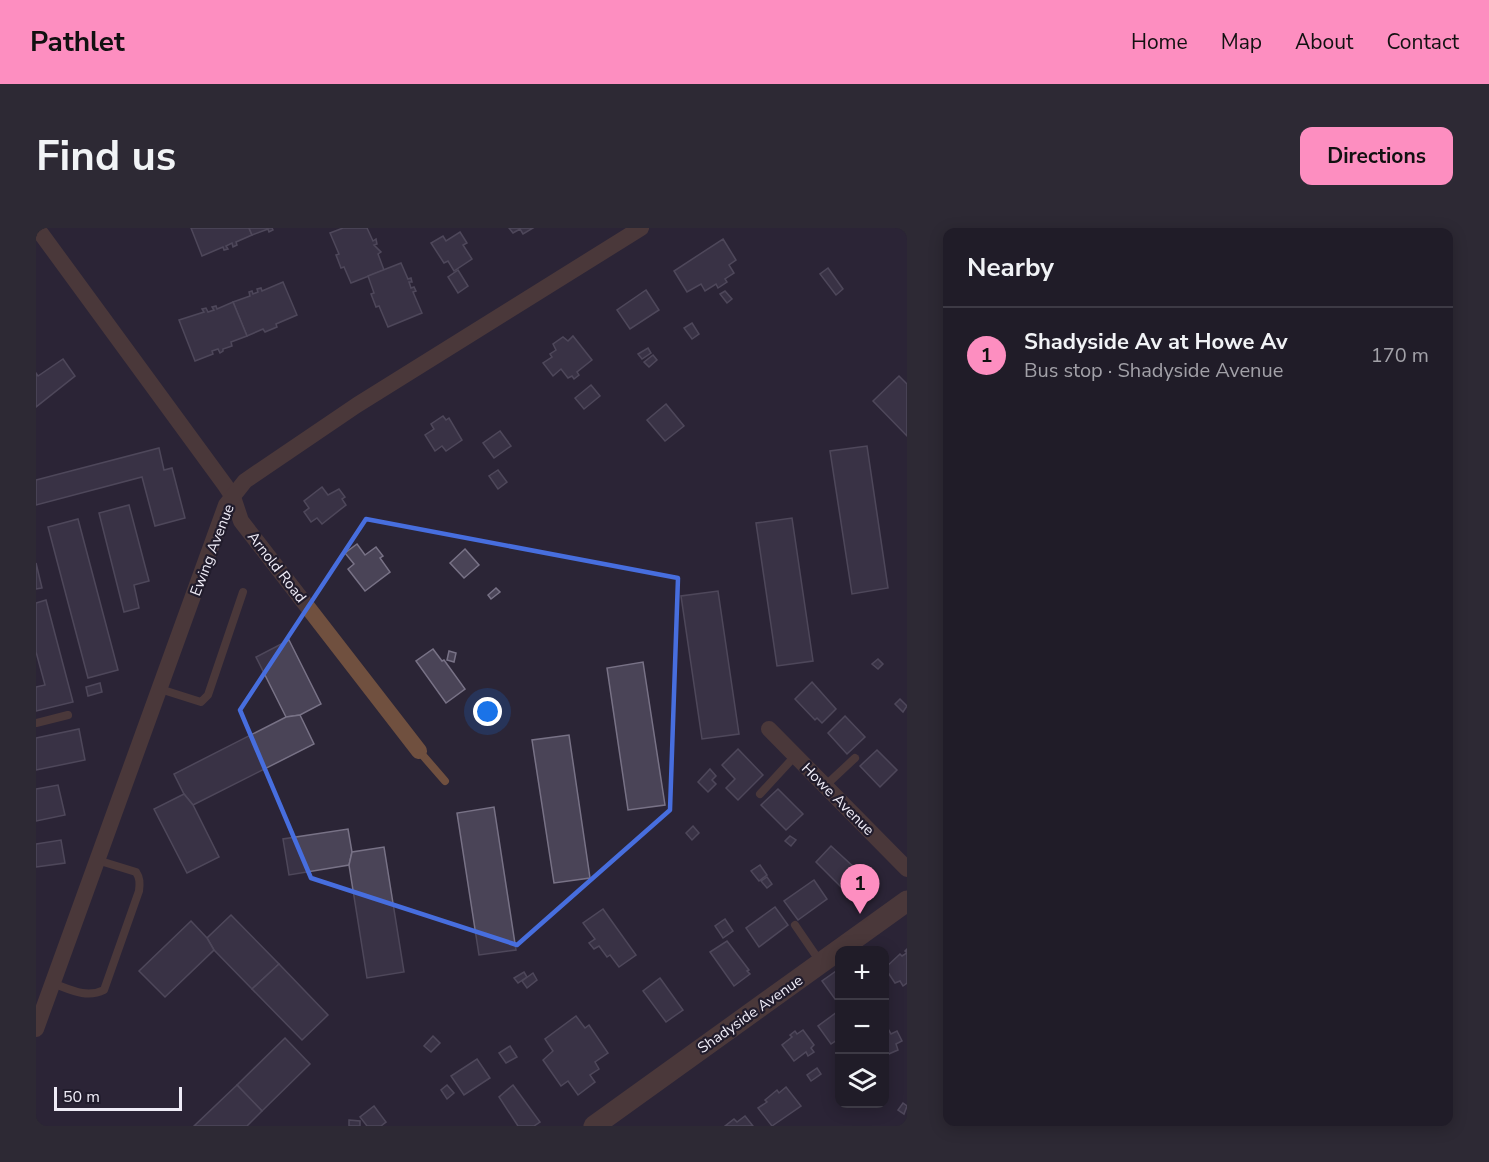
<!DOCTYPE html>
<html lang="en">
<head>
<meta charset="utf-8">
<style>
	body { margin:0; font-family:"Nunito Sans",sans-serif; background:#2d2934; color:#f1f3f6 }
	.controls { position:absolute; right:18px; bottom:18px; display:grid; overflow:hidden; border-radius:12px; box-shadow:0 3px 15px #0003 }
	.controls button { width:54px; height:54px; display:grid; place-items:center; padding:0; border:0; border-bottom:2px solid #3d3a45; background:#201c28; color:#f1f3f6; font:30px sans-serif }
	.scale { position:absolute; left:18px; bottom:15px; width:128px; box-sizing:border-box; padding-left:6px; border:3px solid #efecf7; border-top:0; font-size:16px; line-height:21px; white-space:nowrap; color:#efecf7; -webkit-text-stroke:4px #211c2c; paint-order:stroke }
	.you { position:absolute; left:452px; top:484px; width:21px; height:21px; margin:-15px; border:4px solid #fff; border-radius:50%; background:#1a73e8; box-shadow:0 0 0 9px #1a73e833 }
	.badge { display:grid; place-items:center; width:39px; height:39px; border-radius:50%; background:#fd8ec0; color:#111; font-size:20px; font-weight:700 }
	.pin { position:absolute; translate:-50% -50px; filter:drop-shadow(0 2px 3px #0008) }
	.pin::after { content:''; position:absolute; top:32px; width:21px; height:18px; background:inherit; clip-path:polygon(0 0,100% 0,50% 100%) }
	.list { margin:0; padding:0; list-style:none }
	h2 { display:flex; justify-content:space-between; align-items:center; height:78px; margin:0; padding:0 24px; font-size:26px }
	h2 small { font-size:20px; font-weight:400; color:#a2a1a8 }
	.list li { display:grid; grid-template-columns:39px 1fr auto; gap:18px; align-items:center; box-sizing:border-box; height:96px; padding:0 24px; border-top:2px solid #3d3a45 }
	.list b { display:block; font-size:22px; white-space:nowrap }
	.list p { margin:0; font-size:20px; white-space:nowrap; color:#a2a1a8 }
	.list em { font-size:20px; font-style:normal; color:#a2a1a8 }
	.icon { flex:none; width:33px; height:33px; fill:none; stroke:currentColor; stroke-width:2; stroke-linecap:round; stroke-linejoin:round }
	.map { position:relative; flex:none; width:871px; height:898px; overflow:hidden; border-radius:12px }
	header { display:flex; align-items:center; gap:36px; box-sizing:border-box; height:84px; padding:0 30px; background:#fd8ec0; color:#111 }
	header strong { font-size:28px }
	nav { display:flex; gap:33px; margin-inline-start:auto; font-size:21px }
	.intro { display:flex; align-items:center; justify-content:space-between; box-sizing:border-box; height:144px; padding:0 36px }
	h1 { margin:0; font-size:42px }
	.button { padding:15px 27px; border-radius:12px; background:#fd8ec0; color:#111; font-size:21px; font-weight:700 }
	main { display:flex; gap:36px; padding:0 36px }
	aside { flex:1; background:#201c28; border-radius:12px; box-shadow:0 3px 15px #0003 }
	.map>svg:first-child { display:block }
	.building { fill:#4a4457; stroke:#787286; stroke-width:1.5 }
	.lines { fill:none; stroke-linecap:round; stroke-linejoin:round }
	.service { stroke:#70503f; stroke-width:8 }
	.minor { stroke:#70503f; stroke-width:16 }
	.tertiary { stroke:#70503f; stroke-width:21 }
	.marked { fill:none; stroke:#476ede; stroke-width:4.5; stroke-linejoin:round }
	.labels { text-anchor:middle; stroke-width:4.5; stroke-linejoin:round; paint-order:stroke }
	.street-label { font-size:15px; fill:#efecf7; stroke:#211c2c }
</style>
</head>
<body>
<header>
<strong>Pathlet</strong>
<nav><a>Home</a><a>Map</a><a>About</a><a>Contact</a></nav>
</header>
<div class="intro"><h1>Find us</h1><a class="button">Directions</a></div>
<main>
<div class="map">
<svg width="871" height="898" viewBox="0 0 871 898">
	<rect width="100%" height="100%" fill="#2b2536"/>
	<g class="building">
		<polygon points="155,0 213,0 216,7 200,14 201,17 197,19 196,15 190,18 192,21 188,22 187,19 166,28"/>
		<polygon points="213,0 236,0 237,2 233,4 232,1 216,7"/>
		<polygon points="307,0 331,0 337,13 340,11 341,16 338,17 345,24 342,26 348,42 315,55 308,39 305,40 300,27 303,26 294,5"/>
		<polygon points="473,0 497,0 487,6 484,1 477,5"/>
		<polygon points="424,4 431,15 427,17 436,31 418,43 412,33 408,35 395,15 407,8 410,13"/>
		<polygon points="687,11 700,32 693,37 698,45 689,51 691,54 682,60 680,56 669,63 665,56 651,64 638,43"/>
		<polygon points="365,35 372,51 375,50 376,54 373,54 375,60 378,59 380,63 377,64 386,85 352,99 343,78 340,79 335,66 338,65 332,48"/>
		<polygon points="792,40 807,61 800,67 784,46"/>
		<polygon points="422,42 432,58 422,65 412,49"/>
		<polygon points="247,54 261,87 240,96 241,99 229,104 227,101 211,108 197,74 214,68 213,64 216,63 217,66 222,64 221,61 225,60 226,63"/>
		<polygon points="610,62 623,82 594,101 581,82"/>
		<polygon points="689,63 696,71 691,75 684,66"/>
		<polygon points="197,74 211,108 195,114 196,118 187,121 187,123 184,125 182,121 176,123 177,126 159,133 143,92 168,84 166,81 170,80 172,84 178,82 176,79 180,78 181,81"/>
		<polygon points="656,95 663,106 656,111 648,100"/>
		<polygon points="537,108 556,132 541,144 543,147 538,151 536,148 532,150 525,141 517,148 507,135 516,129 514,126 520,122 517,116 527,109 532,113"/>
		<polygon points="612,120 615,125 606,131 602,126"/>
		<polygon points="617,127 621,132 613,139 608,134"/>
		<polygon points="27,131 39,148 0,179 0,145 2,148"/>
		<polygon points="863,148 871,156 871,208 837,173"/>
		<polygon points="555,157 564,168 548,181 539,170"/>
		<polygon points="630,176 648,198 629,213 611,192"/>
		<polygon points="407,188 410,192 413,190 426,212 410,223 406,218 399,223 389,207 398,201 395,196"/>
		<polygon points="464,203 475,218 458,230 447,215"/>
		<polygon points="831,218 852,360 816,366 794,223"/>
		<polygon points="123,220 128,242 136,240 149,290 119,298 106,249 0,277 0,252"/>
		<polygon points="462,242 471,254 462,261 453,248"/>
		<polygon points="286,259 292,267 303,261 309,269 306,271 310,277 286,296 281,290 275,294 268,284 273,280 268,273"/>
		<polygon points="93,277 113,353 98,357 103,380 88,384 63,285"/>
		<polygon points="756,290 777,433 741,438 720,295"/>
		<polygon points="42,291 82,442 52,450 12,299"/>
		<polygon points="321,316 329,327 340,319 347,328 344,330 354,344 329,363 312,341 318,336 309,325"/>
		<polygon points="429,321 443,337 428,350 414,335"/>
		<polygon points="0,335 6,360 0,361"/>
		<polygon points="460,360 464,364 455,371 452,367"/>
		<polygon points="682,363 703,506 666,511 645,368"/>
		<polygon points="10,372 37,474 0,483 0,459 9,457 0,424 0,375"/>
		<polygon points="253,412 285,476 264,487 250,489 220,429"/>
		<polygon points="397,421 406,433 408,432 429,461 410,475 380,433"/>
		<polygon points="413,423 420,425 418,434 411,432"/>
		<polygon points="842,431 847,436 842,441 836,436"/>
		<polygon points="607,434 629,577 592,582 571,440"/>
		<polygon points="776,454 800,481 786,495 781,490 779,492 759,471"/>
		<polygon points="64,455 66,464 52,468 50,459"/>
		<polygon points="864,471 871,478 867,484 859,476"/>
		<polygon points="264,487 278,516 157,577 148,566 138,546 250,489"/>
		<polygon points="809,488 829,509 811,526 792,505"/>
		<polygon points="43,501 49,532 0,542 0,510"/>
		<polygon points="533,507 554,650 518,655 496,512"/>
		<polygon points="702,521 727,547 702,572 690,560 699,551 686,537"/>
		<polygon points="841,522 861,542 844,559 824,538"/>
		<polygon points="674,541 680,548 676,552 680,556 672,564 662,554"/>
		<polygon points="22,557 29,587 0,593 0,561"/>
		<polygon points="742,561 767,586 750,602 725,577"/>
		<polygon points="148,566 157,577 183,629 151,645 118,581"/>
		<polygon points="458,579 480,722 443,727 421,585"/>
		<polygon points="657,598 663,605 656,612 650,605"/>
		<polygon points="312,601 316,624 313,637 253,647 247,611"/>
		<polygon points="754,608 760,612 755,618 749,613"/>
		<polygon points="25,612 29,635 0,639 0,616"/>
		<polygon points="795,618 821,642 805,659 780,634"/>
		<polygon points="348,619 368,744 331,750 313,637 316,624"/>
		<polygon points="724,637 731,647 723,653 715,643"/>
		<polygon points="731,649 736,656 731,660 725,653"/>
		<polygon points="778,652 791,671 762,692 748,673"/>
		<polygon points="739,679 752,697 723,719 710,700"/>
		<polygon points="567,681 600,727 583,739 574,727 571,729 563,718 558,721 553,715 559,711 547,695"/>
		<polygon points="195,687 243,736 216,761 178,722 171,710"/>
		<polygon points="689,691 697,703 687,710 679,698"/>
		<polygon points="155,693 171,710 178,722 129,769 103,743"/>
		<polygon points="691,713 713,742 711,743 714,746 698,758 674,724"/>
		<polygon points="871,721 871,755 867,758 864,753 859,755 849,740 864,726 866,728 871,725 869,723"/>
		<polygon points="243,736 292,787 266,812 216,761"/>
		<polygon points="803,741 804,741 804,778 786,753"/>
		<polygon points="488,744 491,749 482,755 478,750"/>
		<polygon points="497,745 501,752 491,760 486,753"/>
		<polygon points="624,750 647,782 630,794 607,763"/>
		<polygon points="801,784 804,787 804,810 795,816 782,798"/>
		<polygon points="540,788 549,800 553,797 572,825 559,834 563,841 554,847 559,854 542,867 532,853 525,858 507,832 517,823 509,811"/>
		<polygon points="848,794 855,806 861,803 866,813 860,816 862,822 848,828"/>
		<polygon points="767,802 778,817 775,820 778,824 772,828 770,824 758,833 746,817 756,809 754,807 759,803 761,806"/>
		<polygon points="397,808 404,815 395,824 388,818"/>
		<polygon points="249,810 274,836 226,883 201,857"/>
		<polygon points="474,818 481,829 470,835 463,825"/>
		<polygon points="441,831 454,850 428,867 415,848"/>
		<polygon points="781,840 785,846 775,853 771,847"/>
		<polygon points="201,857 226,883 211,898 158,898"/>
		<polygon points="411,857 418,865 411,871 405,862"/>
		<polygon points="477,857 504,894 498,898 482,898 463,869"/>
		<polygon points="750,859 765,878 736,898 722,880 731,874 729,872 741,862 743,865"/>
		<polygon points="867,875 871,878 868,886 862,882"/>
		<polygon points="338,878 350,894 345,898 331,898 324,889"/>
		<polygon points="709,888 717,898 689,898 698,891 701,894"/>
		<polygon points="313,892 324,893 324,898 313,898"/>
	</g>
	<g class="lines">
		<g class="service">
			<polyline points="124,461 165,474 172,467 207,364"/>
			<polyline points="0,495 32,487"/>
			<polyline points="383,523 409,553"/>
			<polyline points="789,558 819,530"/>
			<polyline points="724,566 759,528"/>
			<polyline points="759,697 785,735"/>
			<path d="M16 755C33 761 50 771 68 762L103 663C104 655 104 650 100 644L61 632"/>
		</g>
		<g class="minor">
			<polyline points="1,0 189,257 197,269 205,293 383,523"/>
			<polyline points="733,501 871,641"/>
			<polyline points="0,801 190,277 209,253 321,177 605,0"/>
		</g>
		<polyline class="tertiary" points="558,898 871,673"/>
	</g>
	<path d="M0 0H871V898H0ZM330 291 642 350 634 582 481 717 275 650 204 482Z" fill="#2b2536" fill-opacity=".55" fill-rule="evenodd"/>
	<path class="marked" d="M330 291 642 350 634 582 481 717 275 650 204 482Z"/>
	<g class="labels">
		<g class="street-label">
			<text transform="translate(176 322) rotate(-69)" y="5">Ewing Avenue</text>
			<text transform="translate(241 339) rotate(52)" y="5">Arnold Road</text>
			<text transform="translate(802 571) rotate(45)" y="5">Howe Avenue</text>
			<text transform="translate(714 786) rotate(-35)" y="5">Shadyside Avenue</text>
		</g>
	</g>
</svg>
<div class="controls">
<button>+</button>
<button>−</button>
<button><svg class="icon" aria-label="layers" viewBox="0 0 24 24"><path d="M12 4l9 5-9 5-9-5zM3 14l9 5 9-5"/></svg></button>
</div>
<div class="scale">50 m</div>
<div class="you"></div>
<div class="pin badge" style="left:824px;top:686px">1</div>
</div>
<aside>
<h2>Nearby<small></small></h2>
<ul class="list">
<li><span class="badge">1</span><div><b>Shadyside Av at Howe Av</b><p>Bus stop · Shadyside Avenue</p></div><em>170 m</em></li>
</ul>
</aside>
</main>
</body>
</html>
